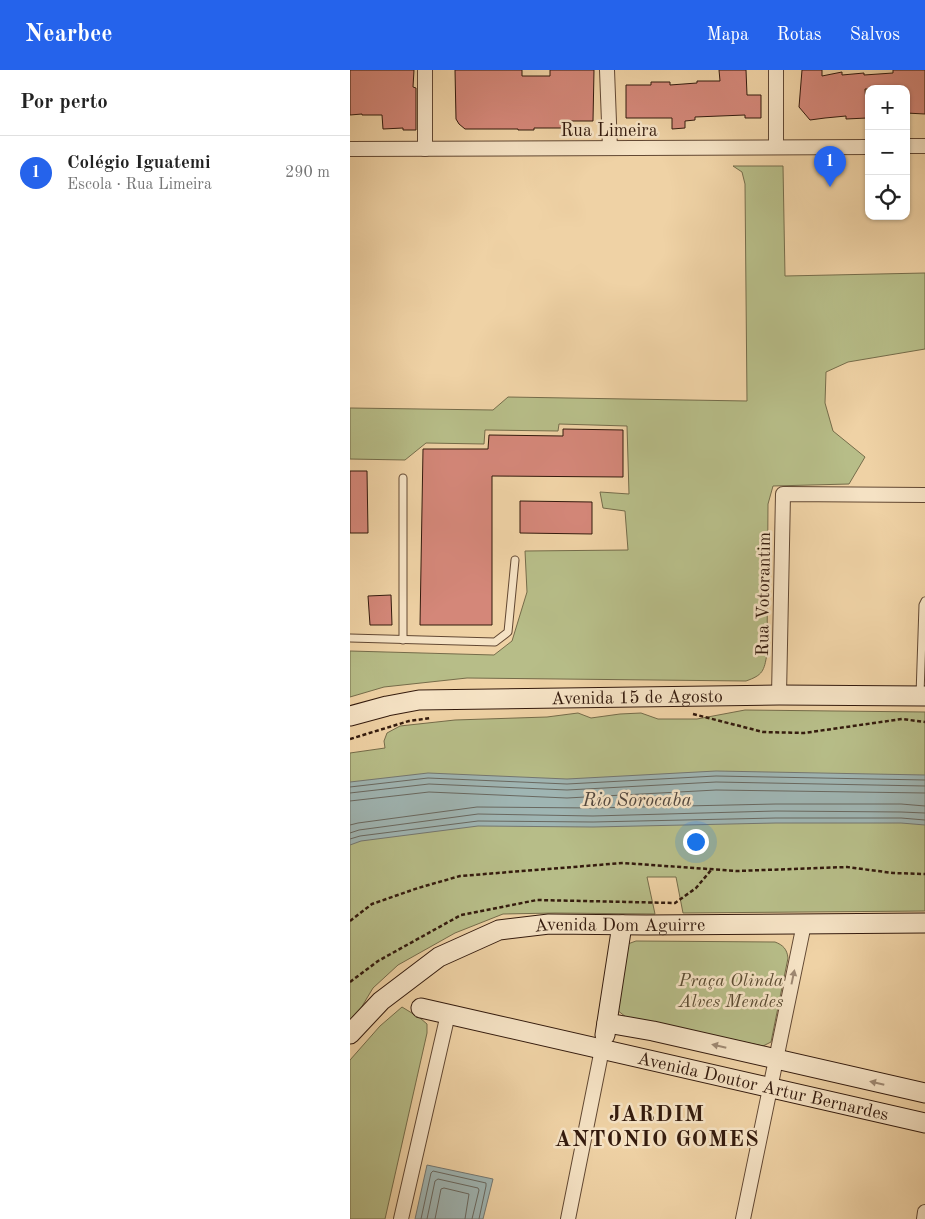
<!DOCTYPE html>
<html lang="pt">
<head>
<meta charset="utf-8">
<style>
	body { margin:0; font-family:"Old Standard TT",serif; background:#f2f2f2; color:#222 }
	.controls { position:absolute; right:15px; top:15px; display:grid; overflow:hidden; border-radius:10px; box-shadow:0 1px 4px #0004 }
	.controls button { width:45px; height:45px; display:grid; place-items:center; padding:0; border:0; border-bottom:1px solid #e0e0e0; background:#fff; color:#222; font:25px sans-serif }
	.you { position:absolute; left:345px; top:771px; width:18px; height:18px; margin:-12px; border:4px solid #fff; border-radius:50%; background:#1a73e8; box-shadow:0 0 0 8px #1a73e833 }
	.badge { display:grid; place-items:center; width:32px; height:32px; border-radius:50%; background:#2563eb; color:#fff; font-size:16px; font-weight:700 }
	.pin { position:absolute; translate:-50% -41px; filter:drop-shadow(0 1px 2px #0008) }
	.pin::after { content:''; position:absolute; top:26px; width:18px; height:15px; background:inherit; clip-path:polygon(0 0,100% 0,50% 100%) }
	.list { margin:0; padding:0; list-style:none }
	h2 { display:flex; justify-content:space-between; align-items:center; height:65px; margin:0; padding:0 20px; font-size:21px }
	h2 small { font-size:16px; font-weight:400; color:#767676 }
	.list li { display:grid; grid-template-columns:32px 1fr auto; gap:15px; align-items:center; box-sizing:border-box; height:75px; padding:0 20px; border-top:1px solid #e0e0e0 }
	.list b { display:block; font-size:19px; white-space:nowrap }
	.list p { margin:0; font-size:16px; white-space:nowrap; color:#767676 }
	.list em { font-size:16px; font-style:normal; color:#767676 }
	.icon { flex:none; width:28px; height:28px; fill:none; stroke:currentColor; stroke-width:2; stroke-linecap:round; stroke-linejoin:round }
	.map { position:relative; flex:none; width:575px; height:1149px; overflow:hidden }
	header { display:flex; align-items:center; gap:30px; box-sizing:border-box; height:70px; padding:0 25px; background:#2563eb; color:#fff }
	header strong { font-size:24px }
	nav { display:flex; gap:28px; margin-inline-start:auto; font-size:18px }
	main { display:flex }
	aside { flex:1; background:#fff }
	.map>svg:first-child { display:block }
	.green { fill:#b7bd88; stroke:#756c4a }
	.water { fill:#9fb5b3; stroke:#747771 }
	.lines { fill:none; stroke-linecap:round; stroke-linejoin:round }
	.shore { stroke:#696860; stroke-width:1 }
	.building { fill:#d48779; stroke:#331a0d }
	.service-casing { stroke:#624833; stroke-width:9 }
	.minor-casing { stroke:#624833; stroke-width:16 }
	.secondary-casing { stroke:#331a0d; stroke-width:21 }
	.path { stroke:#331a0d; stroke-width:2.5; stroke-dasharray:4 2.5; stroke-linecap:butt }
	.service { stroke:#f5e2c4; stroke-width:7 }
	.minor { stroke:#f5e2c4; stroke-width:14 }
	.secondary { stroke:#f5e2c4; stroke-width:19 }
	.oneway { fill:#9e8872 }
	.labels { text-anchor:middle; stroke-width:5; stroke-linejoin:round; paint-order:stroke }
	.street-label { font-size:18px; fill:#331a0d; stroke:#f5e2c4 }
	.park-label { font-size:18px; font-style:italic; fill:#5b4b32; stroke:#f5e2c4 }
	.water-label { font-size:19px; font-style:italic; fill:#53483f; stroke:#f5e2c4 }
	.district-label { font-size:22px; font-weight:bold; letter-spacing:1px; fill:#331a0d; stroke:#f5e2c4 }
</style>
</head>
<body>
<header>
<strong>Nearbee</strong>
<nav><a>Mapa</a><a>Rotas</a><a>Salvos</a></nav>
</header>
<main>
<aside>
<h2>Por perto<small></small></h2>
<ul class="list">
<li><span class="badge">1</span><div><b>Colégio Iguatemi</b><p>Escola · Rua Limeira</p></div><em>290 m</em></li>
</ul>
</aside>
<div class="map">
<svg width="575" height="1149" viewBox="0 0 575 1149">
	<rect width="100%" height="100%" fill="#efd2a5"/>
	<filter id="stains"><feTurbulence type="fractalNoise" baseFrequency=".004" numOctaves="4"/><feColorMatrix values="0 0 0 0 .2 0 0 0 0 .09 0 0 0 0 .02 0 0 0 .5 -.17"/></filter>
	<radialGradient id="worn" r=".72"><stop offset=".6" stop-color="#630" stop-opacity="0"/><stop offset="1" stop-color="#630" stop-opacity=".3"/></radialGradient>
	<g class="green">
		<path d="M383 96H433L435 206 575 203V279L498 292 476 302 475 333 483 361 515 387 499 414 423 416 418 434 417 584C414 601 413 605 396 611L117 608 34 617 0 627V581L144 585 162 571 177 522 175 481 278 480 275 441 253 438 250 422 279 424 277 356 209 354 208 361 135 360 134 374 76 373 55 390 0 389V338L143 340 158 327 397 331 395 114 392 102Z"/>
		<polygon points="395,640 575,642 575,841 333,843 326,807 297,807 305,844 205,843 153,844 105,863 48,895 23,918 11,938 0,952 0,683 35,678 34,671 37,663 50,656 105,650 197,647 228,643 241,648 270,644 291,643 308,649 347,649"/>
		<path d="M286 871 425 872C433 875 437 879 438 888L421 972 413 976 276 947 267 940 275 875Z"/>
		<polygon points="52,937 70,948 77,954 77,963 35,1149 0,1149 0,990 30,956"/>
	</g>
	<g class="water">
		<polygon points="366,701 575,705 575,755 551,753 426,753 243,757 128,756 11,771 0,775 0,712 78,703 217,709"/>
		<polygon points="77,1095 143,1109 133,1149 65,1149"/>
	</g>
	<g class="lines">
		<g class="shore">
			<polyline points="0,717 78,708 217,714 366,706 575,710"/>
			<polyline points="0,723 79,714 217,720 366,712 575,716"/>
			<polyline points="0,731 79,722 217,728 366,720 575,723"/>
			<polyline points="0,755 8,753 127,737 243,738 426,734 551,734 575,736"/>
			<polyline points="0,763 9,760 128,744 243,746 426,741 551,742 575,743"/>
			<polyline points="0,769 10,766 128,751 243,752 426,748 551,748 575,750"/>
			<polyline points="71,1149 81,1103 83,1101 136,1113 136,1116 129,1149"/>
			<polyline points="77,1149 85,1111 88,1109 128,1118 129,1120 122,1149"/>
			<polyline points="85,1149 91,1119 94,1118 119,1124 115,1149"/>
		</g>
	</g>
	<g class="building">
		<polygon points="0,0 64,0 63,17 66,18 66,60 53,60 53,58 33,59 32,45 12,45 12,44 0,45"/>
		<polygon points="105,0 172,0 172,6 200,6 200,0 244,0 243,51 221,51 222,58 184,58 184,60 168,60 168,59 115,59 109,54 106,49"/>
		<polygon points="369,0 396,0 397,25 411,25 411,48 395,48 395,45 345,47 345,50 335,51 335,58 322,59 322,48 276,48 276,15 301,15 301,12 320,12 320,15 347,13 347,11 370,11"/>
		<polygon points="452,0 472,0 472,6 492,2 492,5 514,3 514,5 543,3 543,0 575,0 575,44 556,43 556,19 515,19 517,48 496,49 496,46 475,48 460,50 449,37"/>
		<polygon points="213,359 273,360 273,407 142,406 142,555 70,555 73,379 138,379 139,365 213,366"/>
		<polygon points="0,401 17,401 18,463 0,463"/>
		<polygon points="170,431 242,432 242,464 170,463"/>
		<polygon points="41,525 42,555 20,555 18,526"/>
	</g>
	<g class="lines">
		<g class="service-casing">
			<g id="service">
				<polyline points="0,568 145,572 158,562 165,490"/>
				<polyline points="53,570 53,408"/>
				<polyline points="570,625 573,535 575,531"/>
			</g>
		</g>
		<g class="minor-casing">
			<g id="minor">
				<polyline points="75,0 75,79"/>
				<polyline points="257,0 260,78"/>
				<polyline points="426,0 426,77"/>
				<polyline points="556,76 575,76"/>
				<polyline points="0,79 519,77"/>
				<polyline points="429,625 433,424 575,425"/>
				<polyline points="51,1149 98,944"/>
				<polyline points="218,1149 252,979"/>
				<polyline points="393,1149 454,854"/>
				<polyline points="574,1149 575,1142"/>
			</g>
		</g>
		<g class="secondary-casing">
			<g id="secondary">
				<path id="s1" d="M0 646 37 636 69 630 429 625 575 626"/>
				<path id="s2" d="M71 938 575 1053"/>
				<polyline points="257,953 303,961 575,1023"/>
				<path id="s3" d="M0 964 31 931 89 887 149 860 199 854 296 855 575 853"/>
				<polyline points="255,965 272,855"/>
			</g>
		</g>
		<g class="path">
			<polyline points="343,644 413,662 454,663 552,649 575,652"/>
			<polyline points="0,669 59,651 81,648"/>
			<polyline points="0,851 22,834 68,818 110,806 273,793 387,801 497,797 543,803 575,804"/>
			<polyline points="0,912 28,891 111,845 187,830 325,833 346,818 362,799"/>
		</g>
		<use href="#service" class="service"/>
		<use href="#minor" class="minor"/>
		<use href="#secondary" class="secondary"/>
	</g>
	<defs><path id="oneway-solid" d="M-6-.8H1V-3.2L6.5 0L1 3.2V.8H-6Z" transform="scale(1.25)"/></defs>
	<g class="oneway">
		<use href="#oneway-solid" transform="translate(443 907) rotate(-78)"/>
		<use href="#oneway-solid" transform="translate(369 976) rotate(-167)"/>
		<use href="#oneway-solid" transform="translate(527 1013) rotate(-167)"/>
	</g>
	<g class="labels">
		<g class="street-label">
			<text x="259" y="66">Rua Limeira</text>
			<text transform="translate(413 524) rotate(-89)" y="6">Rua Votorantim</text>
			<text dy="6" stroke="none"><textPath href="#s1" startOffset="289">Avenida 15 de Agosto</textPath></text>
			<text dy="6" stroke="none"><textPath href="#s3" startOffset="305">Avenida Dom Aguirre</textPath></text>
			<text dy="6" stroke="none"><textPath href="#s2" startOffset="351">Avenida Doutor Artur Bernardes</textPath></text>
		</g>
		<g class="park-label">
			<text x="381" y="916">Praça Olinda<tspan x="381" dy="21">Alves Mendes</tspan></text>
		</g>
		<g class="water-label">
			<text x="287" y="736">Rio Sorocaba</text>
		</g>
		<g class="district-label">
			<text x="307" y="1051">JARDIM<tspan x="307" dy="25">ANTONIO GOMES</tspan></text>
		</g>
	</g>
	<rect width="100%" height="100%" filter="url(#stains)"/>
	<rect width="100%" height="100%" fill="url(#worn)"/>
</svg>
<div class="controls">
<button>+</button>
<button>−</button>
<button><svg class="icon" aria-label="locate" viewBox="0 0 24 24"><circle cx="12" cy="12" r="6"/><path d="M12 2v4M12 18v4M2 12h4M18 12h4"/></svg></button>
</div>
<div class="you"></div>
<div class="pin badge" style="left:480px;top:117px">1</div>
</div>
</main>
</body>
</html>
